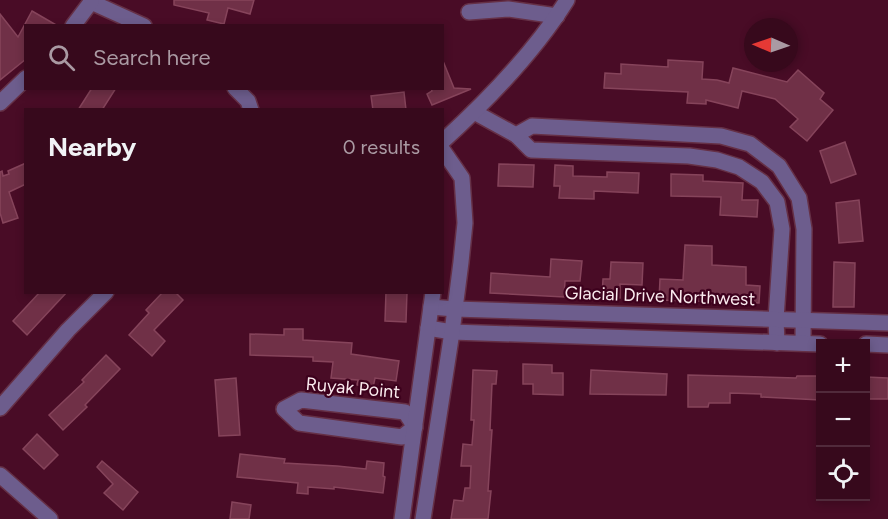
<!DOCTYPE html>
<html lang="en">
<head>
<meta charset="utf-8">
<style>
	body { margin:0; font-family:Figtree,sans-serif; background:#3e1225; color:#f1f3f6 }
	.controls { position:absolute; right:18px; bottom:18px; display:grid; overflow:hidden; border-radius:0px; box-shadow:0 3px 9px #0003 }
	.controls button { width:54px; height:54px; display:grid; place-items:center; padding:0; border:0; border-bottom:2px solid #512a3b; background:#37091c; color:#f1f3f6; font:30px sans-serif }
	.compass { position:absolute; left:744px; top:18px; width:54px; height:54px; border-radius:50%; background:#37091c; box-shadow:0 3px 9px #0003; rotate:272deg }
	.list { margin:0; padding:0; list-style:none }
	h2 { display:flex; justify-content:space-between; align-items:center; height:78px; margin:0; padding:0 24px; font-size:26px }
	h2 small { font-size:20px; font-weight:400; color:#aa9aa3 }
	.icon { flex:none; width:33px; height:33px; fill:none; stroke:currentColor; stroke-width:2; stroke-linecap:round; stroke-linejoin:round }
	.map { position:relative; flex:none; width:888px; height:519px; overflow:hidden }
	.search { position:absolute; background:#37091c; box-shadow:0 3px 9px #0003; left:24px; top:24px; width:420px; height:66px; display:flex; align-items:center; gap:15px; box-sizing:border-box; padding:0 21px; border-radius:0px; color:#aa9aa3; font-size:22px }
	.panel { position:absolute; background:#37091c; box-shadow:0 3px 9px #0003; left:24px; top:108px; width:420px; height:186px; border-radius:0px }
	.map>svg:first-child { display:block }
	.building { fill:#703047; stroke:#86445b; stroke-width:1.5 }
	.lines { fill:none; stroke-linecap:round; stroke-linejoin:round }
	.street-casing { stroke:#653046; stroke-width:18 }
	.street { stroke:#6d5d8d; stroke-width:15 }
	.labels { text-anchor:middle; stroke-width:4.5; stroke-linejoin:round; paint-order:stroke }
	.street-label { font-size:18px; fill:#faeaee; stroke:#3d011d }
</style>
</head>
<body>
<div class="map">
<svg width="888" height="519" viewBox="0 0 888 519">
	<rect width="100%" height="100%" fill="#490c26"/>
	<g class="building">
		<polygon points="174,0 254,0 250,14 228,8 224,24 207,20 209,13 174,5"/>
		<polygon points="32,11 58,26 26,26 26,59 0,80 0,14 18,37"/>
		<polygon points="668,60 703,62 702,79 717,80 729,83 733,68 787,82 798,70 824,93 820,99 833,110 807,141 790,127 798,119 775,99 742,91 738,108 706,100 706,104 687,103 688,92 604,88 605,73 621,74 621,64 668,67"/>
		<polygon points="443,61 454,88 471,89 432,105 427,94 432,91 431,88 442,88"/>
		<polygon points="92,88 116,88 102,110 78,110"/>
		<polygon points="404,92 406,110 373,110 371,96"/>
		<polygon points="845,142 856,174 831,183 820,151"/>
		<polygon points="26,163 26,184 9,192 18,218 3,223 0,213 0,172 2,171 3,176 9,174 8,171"/>
		<polygon points="499,164 534,165 533,187 498,186"/>
		<polygon points="555,165 573,166 573,176 607,177 607,172 639,173 638,193 594,191 594,199 559,198 560,186 554,186"/>
		<polygon points="671,174 703,175 703,181 743,183 742,200 758,200 757,217 720,215 721,197 671,196"/>
		<polygon points="859,200 863,241 839,243 836,203"/>
		<polygon points="685,245 712,246 712,265 746,267 746,285 760,286 759,303 659,300 660,279 683,280"/>
		<polygon points="551,259 582,261 580,281 565,281 564,297 490,293 491,273 550,277"/>
		<polygon points="611,262 643,263 642,285 620,284 620,298 602,297 603,279 610,279"/>
		<polygon points="834,262 855,263 854,307 833,307"/>
		<polygon points="40,292 67,292 27,335 13,321"/>
		<polygon points="163,292 175,292 183,300 154,330 165,341 152,356 129,335 149,313 146,310"/>
		<polygon points="386,292 407,292 406,322 385,321"/>
		<polygon points="284,329 303,329 303,340 352,343 351,354 399,361 396,381 375,378 373,388 357,385 358,380 331,378 333,362 313,361 313,357 250,355 250,334 284,335"/>
		<polygon points="106,355 120,369 85,405 87,407 63,430 49,415 84,382 82,380"/>
		<polygon points="523,364 552,365 552,373 563,373 563,395 533,394 533,384 523,384"/>
		<polygon points="473,370 497,371 496,384 492,384 490,430 492,430 488,491 491,491 488,519 451,519 454,500 463,501 465,488 470,488 471,466 461,466 463,444 472,445 474,420 471,420"/>
		<polygon points="591,370 667,374 666,395 590,394"/>
		<polygon points="688,375 796,378 797,376 820,376 820,400 761,397 761,394 730,393 730,403 709,403 708,407 688,407"/>
		<polygon points="866,377 888,378 888,399 866,399"/>
		<polygon points="236,378 240,435 219,436 215,380"/>
		<polygon points="37,434 58,455 44,469 23,449"/>
		<polygon points="240,454 285,459 284,463 337,466 366,469 367,461 384,463 383,476 385,477 383,493 334,487 334,489 308,487 308,494 297,493 298,483 237,477"/>
		<polygon points="102,461 138,492 123,510 104,493 113,484 97,467"/>
		<polygon points="232,502 251,505 249,519 230,519"/>
	</g>
	<g class="lines">
		<g class="street-casing">
			<g id="street">
				<polyline points="91,0 91,2 144,26"/>
				<polyline points="469,12 508,9 557,16"/>
				<polyline points="73,26 91,2"/>
				<polyline points="235,88 248,101 251,110"/>
				<polyline points="0,103 26,78"/>
				<polyline points="474,112 516,135 531,150 689,156 717,160 739,167 762,182 777,202 782,229 776,319 777,343"/>
				<polyline points="516,135 532,126 721,136 750,144 779,166 799,198 804,229 803,343"/>
				<path d="M442 142C488 100 534 53 567 0"/>
				<polyline points="431,307 455,309 888,323"/>
				<polyline points="428,328 452,332 820,344"/>
				<polyline points="866,344 888,345"/>
				<polygon points="301,400 405,412 415,427 402,437 299,423 284,409"/>
				<polyline points="0,408 68,330 106,292"/>
				<polyline points="0,475 50,519"/>
				<polyline points="402,519 433,292"/>
				<polyline points="423,519 452,332 461,262 465,223 462,178 442,149"/>
			</g>
		</g>
		<use href="#street" class="street"/>
	</g>
	<g class="labels">
		<g class="street-label">
			<text transform="translate(660 296) rotate(2)" y="6">Glacial Drive Northwest</text>
			<text transform="translate(353 388) rotate(5)" y="6">Ruyak Point</text>
		</g>
	</g>
</svg>
<div class="controls">
<button>+</button>
<button>−</button>
<button><svg class="icon" aria-label="locate" viewBox="0 0 24 24"><circle cx="12" cy="12" r="6"/><path d="M12 2v4M12 18v4M2 12h4M18 12h4"/></svg></button>
</div>
<svg class="compass" viewBox="-18 -18 36 36"><path d="M0-13l5 13h-10z" fill="#e53935"/><path d="M0 13l5-13h-10z" fill="#aa9aa3"/></svg>
<div class="search"><svg class="icon" aria-label="search" viewBox="0 0 24 24"><circle cx="10" cy="10" r="6"/><path d="M15 15l6 6"/></svg>Search here</div>
<section class="panel">
<h2>Nearby<small>0 results</small></h2>
<ul class="list">
</ul>
</section>
</div>
</body>
</html>
